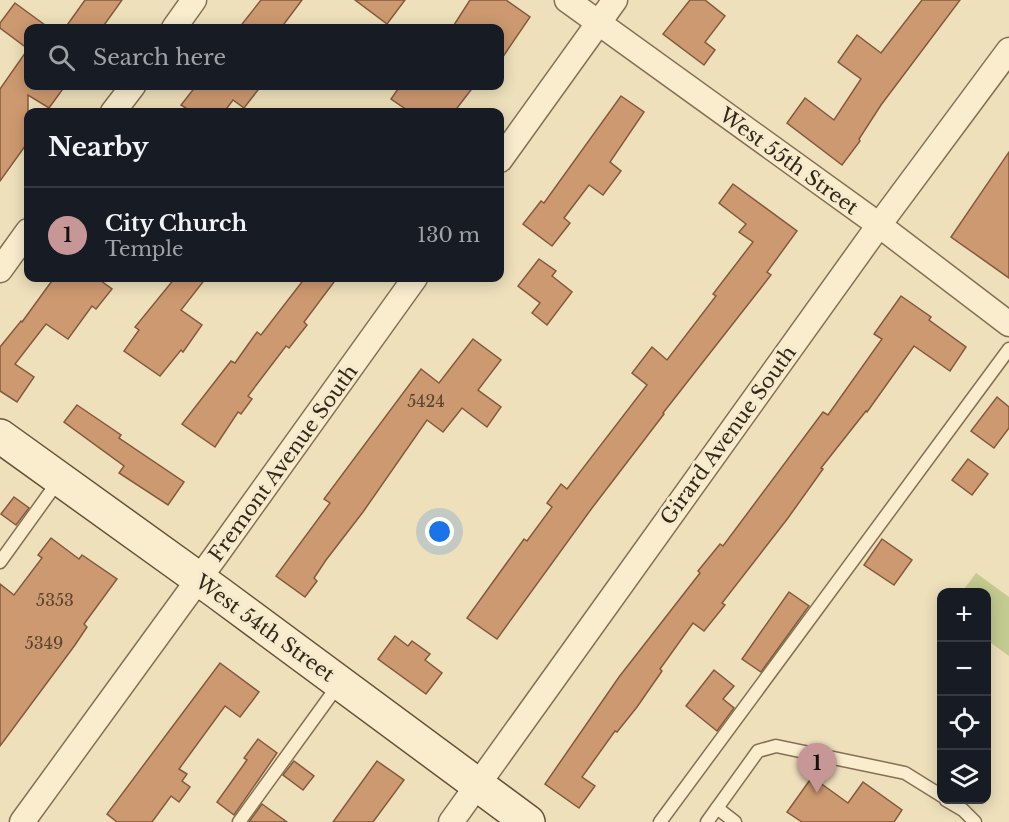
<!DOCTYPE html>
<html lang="en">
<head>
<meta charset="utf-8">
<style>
	body { margin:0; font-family:"Libre Baskerville",serif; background:#242831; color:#f1f3f6 }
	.controls { position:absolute; right:18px; bottom:18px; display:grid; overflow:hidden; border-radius:12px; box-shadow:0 3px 15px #0003 }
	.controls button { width:54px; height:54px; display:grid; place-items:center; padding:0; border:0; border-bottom:2px solid #363941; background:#171b24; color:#f1f3f6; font:30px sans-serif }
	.you { position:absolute; left:440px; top:532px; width:21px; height:21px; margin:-15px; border:4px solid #fff; border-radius:50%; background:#1a73e8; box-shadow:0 0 0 9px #1a73e833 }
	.badge { display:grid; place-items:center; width:39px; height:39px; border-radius:50%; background:#c79798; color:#111; font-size:20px; font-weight:700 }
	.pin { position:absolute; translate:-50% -50px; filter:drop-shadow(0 2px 3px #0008) }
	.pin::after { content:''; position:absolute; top:32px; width:21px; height:18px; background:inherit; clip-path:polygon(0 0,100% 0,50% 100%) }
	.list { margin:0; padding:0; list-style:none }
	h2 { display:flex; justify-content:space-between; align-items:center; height:78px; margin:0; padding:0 24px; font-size:26px }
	h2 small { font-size:20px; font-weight:400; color:#9ea1a6 }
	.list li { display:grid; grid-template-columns:39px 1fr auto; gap:18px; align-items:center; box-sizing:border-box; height:96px; padding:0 24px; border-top:2px solid #363941 }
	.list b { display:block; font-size:22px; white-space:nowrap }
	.list p { margin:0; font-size:20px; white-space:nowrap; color:#9ea1a6 }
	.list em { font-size:20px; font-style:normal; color:#9ea1a6 }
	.icon { flex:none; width:33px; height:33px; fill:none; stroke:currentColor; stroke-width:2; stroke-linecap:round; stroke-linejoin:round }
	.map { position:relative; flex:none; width:1009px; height:822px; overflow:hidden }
	.search { position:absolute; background:#171b24; box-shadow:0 3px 15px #0003; left:24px; top:24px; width:480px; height:66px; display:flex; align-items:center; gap:15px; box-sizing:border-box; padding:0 21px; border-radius:12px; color:#9ea1a6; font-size:22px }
	.panel { position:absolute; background:#171b24; box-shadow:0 3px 15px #0003; left:24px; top:108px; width:480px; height:174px; border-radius:12px }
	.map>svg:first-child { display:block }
	.green { fill:#c3cb90 }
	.building { fill:#cd9970; stroke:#845a3b; stroke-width:1.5 }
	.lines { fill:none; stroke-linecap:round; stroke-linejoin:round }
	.lane-casing { stroke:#857055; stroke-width:15 }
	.street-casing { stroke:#857055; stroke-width:27 }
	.secondary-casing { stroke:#665139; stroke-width:36 }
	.lane { stroke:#f9edce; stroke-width:12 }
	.street { stroke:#f9edce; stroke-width:24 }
	.secondary { stroke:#f9edce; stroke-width:33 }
	.labels { text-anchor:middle; stroke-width:6; stroke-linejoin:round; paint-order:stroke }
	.number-label { font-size:16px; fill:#5a4430 }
	.street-label { font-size:20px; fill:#34271a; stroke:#f5eacb }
</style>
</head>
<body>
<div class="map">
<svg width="1009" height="822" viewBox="0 0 1009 822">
	<rect width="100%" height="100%" fill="#eee0bb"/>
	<polygon class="green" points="976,573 1009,597 1009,656 987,640 986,592 962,592"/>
	<g class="building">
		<polygon points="85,0 122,0 102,28 65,28"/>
		<polygon points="261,0 302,0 281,28 239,28"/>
		<polygon points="355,0 405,0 387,24"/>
		<polygon points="470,0 506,0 530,17 500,61 500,28 452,28"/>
		<polygon points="690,0 705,0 725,16 705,42 715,50 704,65 663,34"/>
		<polygon points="922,0 960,0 881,105 859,139 860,141 842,165 787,123 805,98 834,120 861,79 838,62 857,35 881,53"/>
		<polygon points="15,3 49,28 28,28 28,86 65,86 49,108 28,95 28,142 0,181 0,89 28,49 0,28 0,23"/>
		<polygon points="196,86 261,86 244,108 233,100 224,112 192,112 181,105"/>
		<polygon points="400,86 474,86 454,112 410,112 391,99"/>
		<polygon points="621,96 644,112 610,162 621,171 603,195 589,185 564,218 570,223 552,246 523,224 541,201 544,203"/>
		<polygon points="1009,152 1009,278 951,237"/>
		<polygon points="733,184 797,231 767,272 771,275 663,413 664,414 592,508 497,639 467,618 524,539 527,541 552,507 547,503 561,484 567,489 647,385 632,373 652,347 667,360 716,296 713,294 753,242 739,232 746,224 719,203"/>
		<polygon points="539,259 556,271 552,276 572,292 547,325 532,313 540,303 518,286"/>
		<polygon points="54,278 97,278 112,289 96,309 92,306 68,339 46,324 15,364 34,377 17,402 0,391 0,347 21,321 22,322"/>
		<polygon points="175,278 206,278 181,310 202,325 183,352 181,350 160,376 124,351 139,330 135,327"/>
		<polygon points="305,278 337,278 304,322 307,325 289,348 286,346 248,396 252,399 241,414 238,412 215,447 182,424 231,361 235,363 257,332 261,335"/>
		<polygon points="901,296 931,317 929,320 966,347 950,371 914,346 867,412 866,411 821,468 823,469 788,518 722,603 725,605 704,631 693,623 660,669 662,671 637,707 617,732 615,731 582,777 595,786 579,808 545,784 619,677 700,573 698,571 720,544 723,546 823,412 828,415 882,339 874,334"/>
		<polygon points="473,339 501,360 478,390 501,407 487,427 462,408 443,432 427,420 363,512 326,560 314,578 317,581 305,597 276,576 330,503 324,499 421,369 439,383"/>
		<polygon points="997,397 1009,407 1009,428 994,448 971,431"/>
		<polygon points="77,405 121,435 119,438 184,482 168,505 119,473 124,466 64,422"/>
		<polygon points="968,459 988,474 972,495 952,480"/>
		<polygon points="14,497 29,508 16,525 1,514"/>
		<polygon points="51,538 79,559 82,555 117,579 84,624 87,627 75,645 0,746 0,584 14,595 42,558 38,555"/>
		<polygon points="882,539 912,560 894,585 864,565"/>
		<polygon points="789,592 809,606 761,672 742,659"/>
		<polygon points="395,636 408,646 412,641 430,654 425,660 442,673 426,694 378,659"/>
		<polygon points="220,663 259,692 240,717 225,706 179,769 187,774 182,781 190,787 179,802 171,796 152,822 117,822 107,814"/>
		<polygon points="714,670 734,686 723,699 734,708 717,731 686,706"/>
		<polygon points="258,739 277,753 234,815 217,802 247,760 244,758"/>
		<polygon points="294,761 314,776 303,790 283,775"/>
		<polygon points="377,761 404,780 373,822 333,822"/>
		<polygon points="812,777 848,803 863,782 902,810 894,822 802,822 787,812"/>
		<polygon points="262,804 287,822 249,822"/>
	</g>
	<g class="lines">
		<g class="lane-casing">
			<g id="lane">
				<polyline points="0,562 59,480"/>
				<polyline points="946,800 963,810 975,822"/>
				<polyline points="717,808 735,822"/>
				<polyline points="239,822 339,684"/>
				<polyline points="660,822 1009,349"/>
				<polyline points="707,822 758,751 776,746 905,773 942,796"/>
			</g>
		</g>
		<g class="street-casing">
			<g id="street">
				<polyline points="567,0 879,225 1009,324"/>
				<polyline points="174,28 194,0"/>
				<polyline points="113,112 133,86"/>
				<polyline points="500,160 615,0"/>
				<polyline points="0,270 28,231"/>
				<polyline points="22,822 217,554 415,278"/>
				<polyline points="451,822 879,225 1009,50"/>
			</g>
		</g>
		<g class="secondary-casing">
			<polyline id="secondary" points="0,436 217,592 528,822"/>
		</g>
		<use href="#lane" class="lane"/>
		<use href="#street" class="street"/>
		<use href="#secondary" class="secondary"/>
	</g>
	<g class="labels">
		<g class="number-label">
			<text x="426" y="407">5424</text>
			<text x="55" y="606">5353</text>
			<text x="44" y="649">5349</text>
		</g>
		<g class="street-label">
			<text transform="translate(789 161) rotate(36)" y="7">West 55th Street</text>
			<text transform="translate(728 435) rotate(-54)" y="7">Girard Avenue South</text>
			<text transform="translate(283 463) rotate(-54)" y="7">Fremont Avenue South</text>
			<text transform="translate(265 628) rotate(36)" y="7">West 54th Street</text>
		</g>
	</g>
</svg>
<div class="controls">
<button>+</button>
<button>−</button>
<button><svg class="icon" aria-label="locate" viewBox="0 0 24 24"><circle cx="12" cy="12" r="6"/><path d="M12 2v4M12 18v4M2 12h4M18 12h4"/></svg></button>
<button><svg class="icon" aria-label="layers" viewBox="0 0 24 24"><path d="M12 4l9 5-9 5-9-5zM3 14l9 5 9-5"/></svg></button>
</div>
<div class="you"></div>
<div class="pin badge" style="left:817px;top:793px">1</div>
<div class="search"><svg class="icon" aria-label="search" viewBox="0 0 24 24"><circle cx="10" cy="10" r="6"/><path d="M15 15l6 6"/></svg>Search here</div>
<section class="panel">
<h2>Nearby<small></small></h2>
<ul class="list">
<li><span class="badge">1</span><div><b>City Church</b><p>Temple</p></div><em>130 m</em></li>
</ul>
</section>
</div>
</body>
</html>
